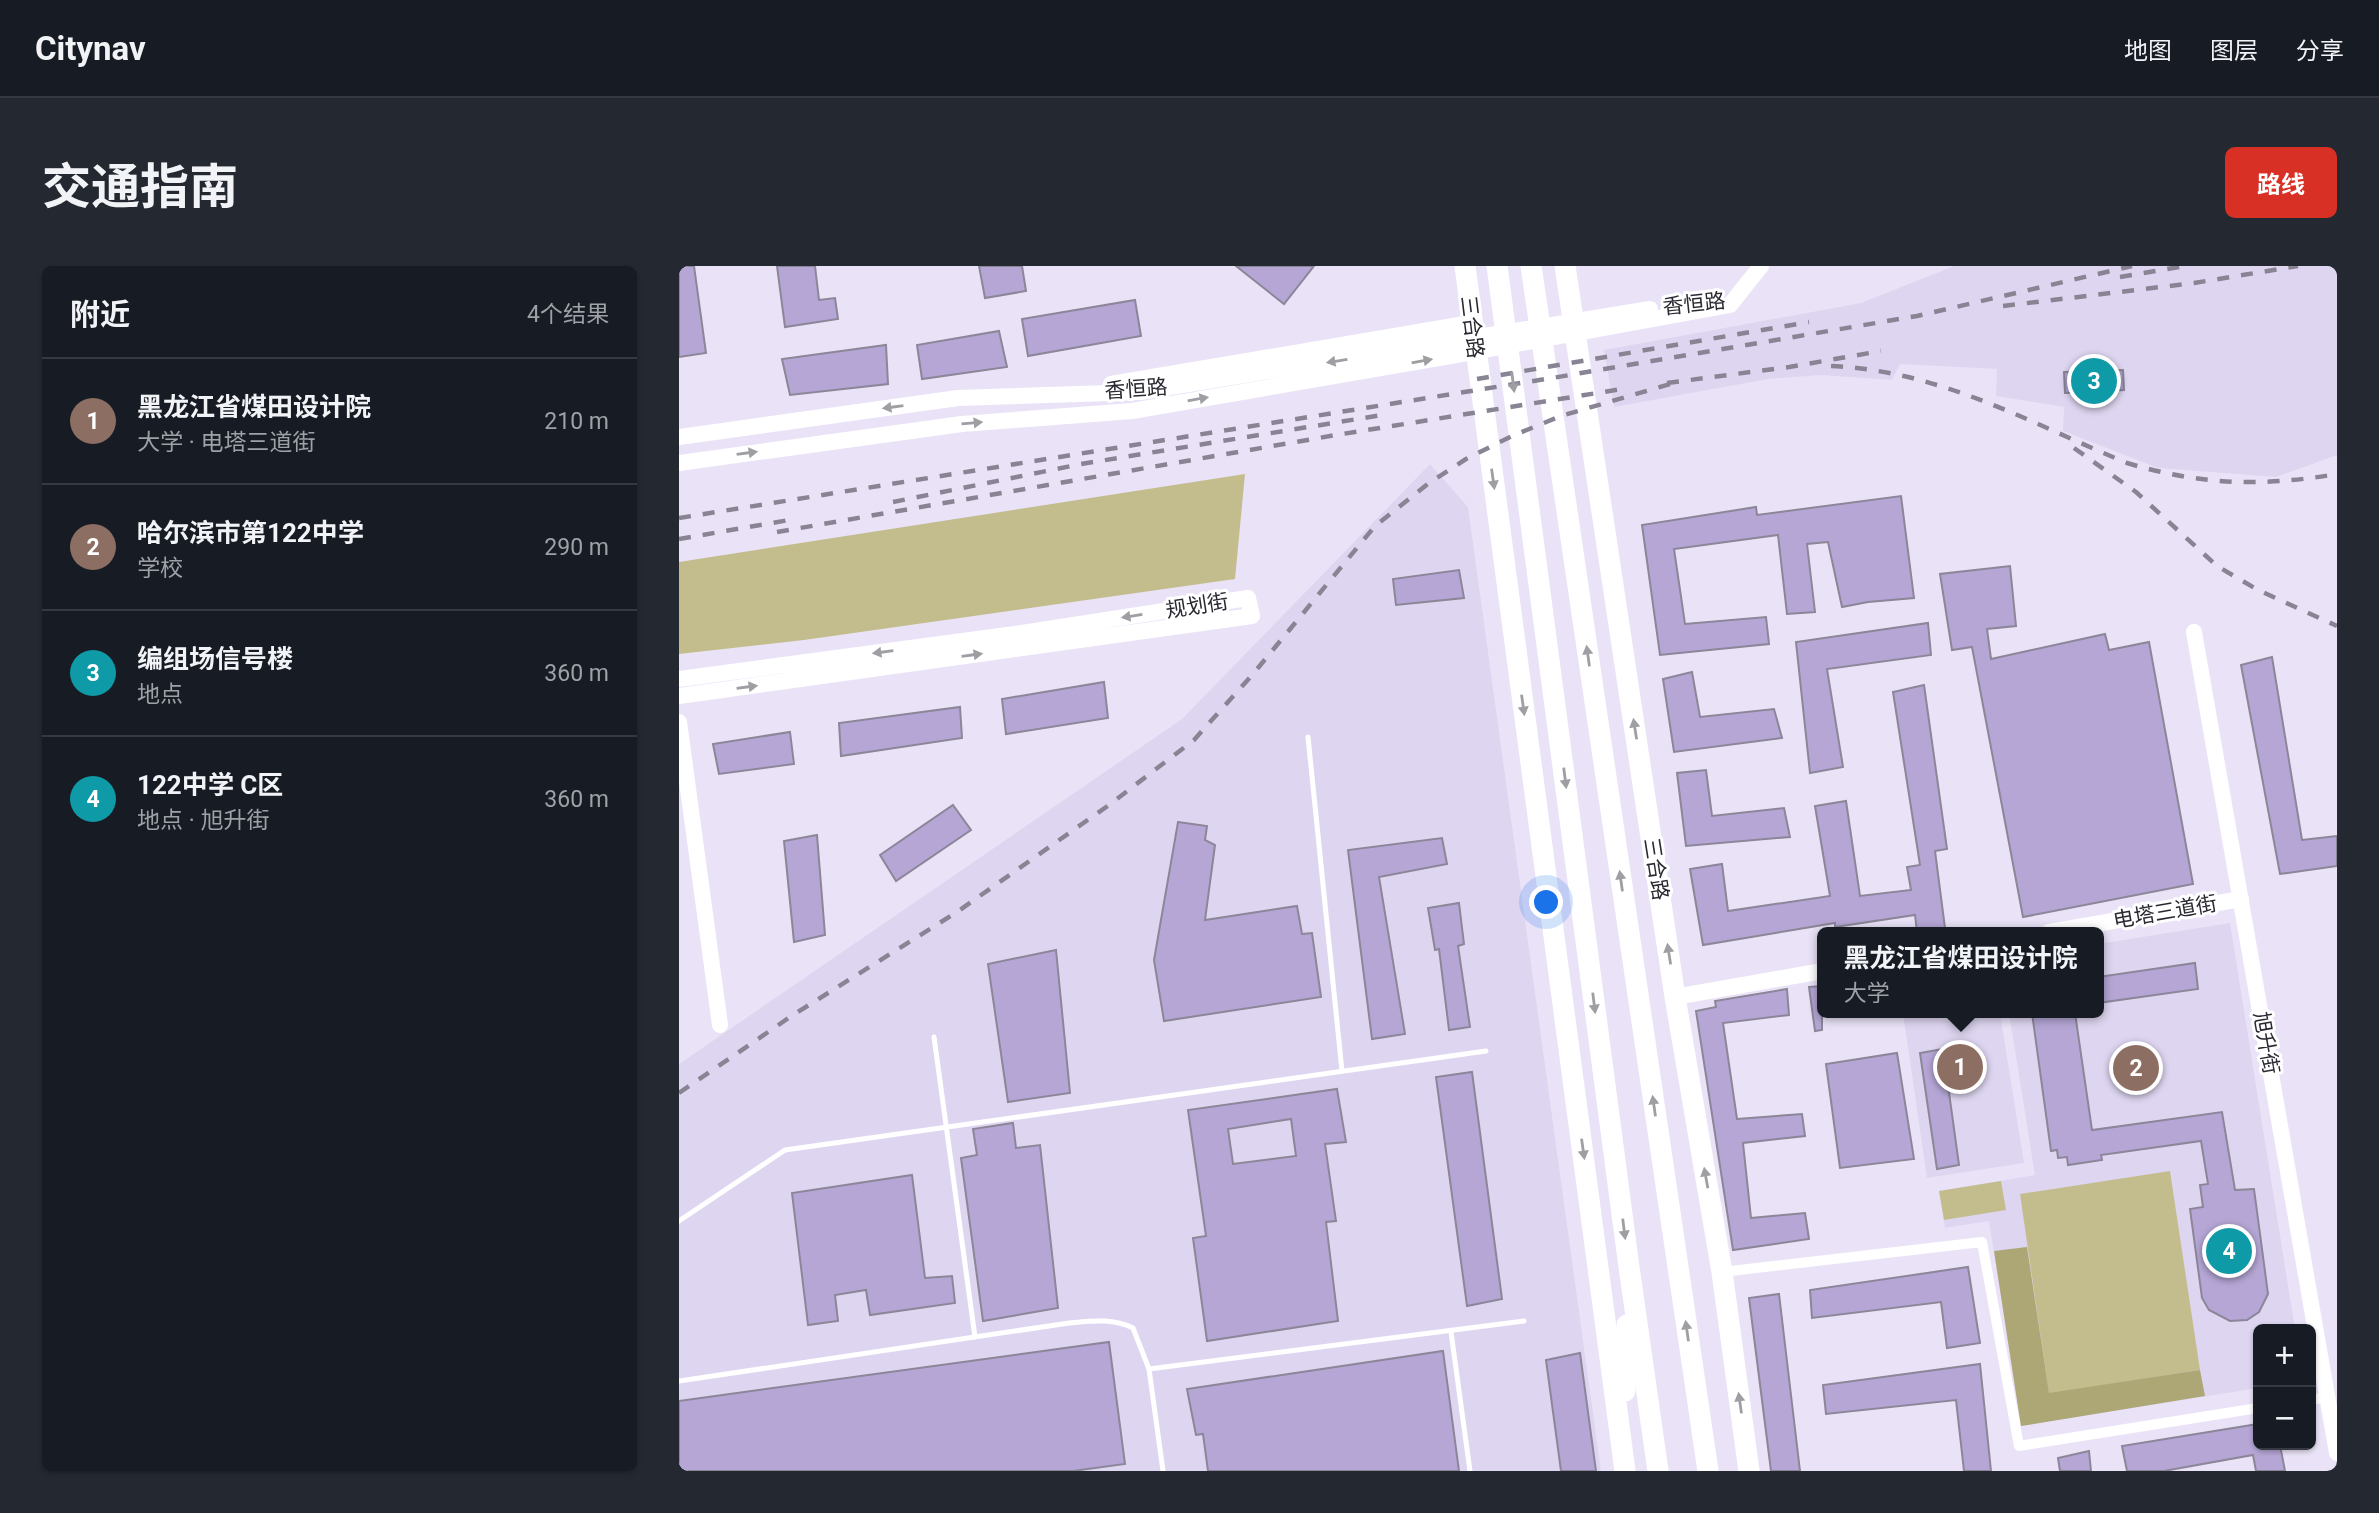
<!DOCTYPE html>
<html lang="zh">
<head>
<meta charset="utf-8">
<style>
	body { margin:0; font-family:Roboto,"Noto Sans SC",sans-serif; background:#242831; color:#f1f3f6 }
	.controls { position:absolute; right:21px; bottom:21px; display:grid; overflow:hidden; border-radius:10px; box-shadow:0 2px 5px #0004 }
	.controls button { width:63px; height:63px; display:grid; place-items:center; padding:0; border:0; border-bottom:2px solid #363941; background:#171b24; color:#f1f3f6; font:35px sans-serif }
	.you { position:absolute; left:868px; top:637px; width:24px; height:24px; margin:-18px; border:5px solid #fff; border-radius:50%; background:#1a73e8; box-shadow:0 0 0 10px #1a73e833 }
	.badge { display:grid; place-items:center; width:46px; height:46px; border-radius:50%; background:#d93025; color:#fff; font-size:23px; font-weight:700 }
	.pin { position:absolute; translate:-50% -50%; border:4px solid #fff; box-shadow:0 2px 7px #0006 }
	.popup { position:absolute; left:1138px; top:661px; width:287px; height:91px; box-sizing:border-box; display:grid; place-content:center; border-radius:10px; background:#171b24; filter:drop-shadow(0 2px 5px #0005); font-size:23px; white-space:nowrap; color:#9ea1a6 }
	.popup b { font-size:26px; color:#f1f3f6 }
	.popup::after { content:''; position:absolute; left:50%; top:100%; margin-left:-14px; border:14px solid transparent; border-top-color:#171b24 }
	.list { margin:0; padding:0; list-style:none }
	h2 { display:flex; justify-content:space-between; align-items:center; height:91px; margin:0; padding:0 28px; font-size:30px }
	h2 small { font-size:23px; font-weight:400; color:#9ea1a6 }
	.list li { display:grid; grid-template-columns:46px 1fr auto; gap:21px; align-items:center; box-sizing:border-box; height:126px; padding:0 28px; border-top:2px solid #363941 }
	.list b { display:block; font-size:26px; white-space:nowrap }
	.list p { margin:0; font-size:23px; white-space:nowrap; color:#9ea1a6 }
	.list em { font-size:23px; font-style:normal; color:#9ea1a6 }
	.map { position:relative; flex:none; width:1658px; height:1205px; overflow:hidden; border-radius:10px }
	header { display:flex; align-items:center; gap:42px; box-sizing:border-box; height:98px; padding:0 35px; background:#171b24; border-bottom:2px solid #363941 }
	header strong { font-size:33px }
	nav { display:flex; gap:38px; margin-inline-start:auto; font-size:24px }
	.intro { display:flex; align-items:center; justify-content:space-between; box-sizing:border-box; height:168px; padding:0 42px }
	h1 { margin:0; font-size:49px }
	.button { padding:18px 32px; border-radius:10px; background:#d93025; color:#fff; font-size:24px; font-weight:700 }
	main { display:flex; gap:42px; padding:0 42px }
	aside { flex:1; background:#171b24; border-radius:10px; box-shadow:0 2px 5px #0004 }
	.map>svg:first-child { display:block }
	.built { fill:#ded6f1 }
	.green { fill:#c3bd8e }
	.forest { fill:#ada675 }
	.building { fill:#b5a6d5; stroke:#8c8699; stroke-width:2; fill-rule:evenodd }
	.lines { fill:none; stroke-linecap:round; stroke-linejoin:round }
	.lane { stroke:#fff; stroke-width:5 }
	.street { stroke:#fff; stroke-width:10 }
	.secondary { stroke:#fff; stroke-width:16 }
	.highway { stroke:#fff; stroke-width:21 }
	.rail { stroke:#898493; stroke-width:4.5; stroke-dasharray:12 12; stroke-linecap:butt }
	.oneway { fill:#9f9ea2 }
	.labels { text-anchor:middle; stroke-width:6; stroke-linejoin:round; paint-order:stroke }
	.street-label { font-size:21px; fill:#2a2830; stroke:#fff }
</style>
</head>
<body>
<header>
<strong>Citynav</strong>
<nav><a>地图</a><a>图层</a><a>分享</a></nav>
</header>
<div class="intro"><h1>交通指南</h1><a class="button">路线</a></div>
<main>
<aside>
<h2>附近<small>4个结果</small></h2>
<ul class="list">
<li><span class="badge" style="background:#8d6e63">1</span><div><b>黑龙江省煤田设计院</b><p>大学 · 电塔三道街</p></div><em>210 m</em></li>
<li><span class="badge" style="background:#8d6e63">2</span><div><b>哈尔滨市第122中学</b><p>学校</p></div><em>290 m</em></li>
<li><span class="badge" style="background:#0f9aa8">3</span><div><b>编组场信号楼</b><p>地点</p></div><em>360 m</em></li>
<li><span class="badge" style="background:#0f9aa8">4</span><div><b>122中学 C区</b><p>地点 · 旭升街</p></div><em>360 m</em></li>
</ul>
</aside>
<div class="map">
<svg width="1658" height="1205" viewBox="0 0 1658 1205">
	<rect width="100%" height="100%" fill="#eae3f8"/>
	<g class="built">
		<polygon points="1275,0 1658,0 1658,189 1597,211 1479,202 1384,165 1385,141 1317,130 1318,103 1221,98 1213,114 1142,109 1089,113 935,141 925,84 1182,37"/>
		<polygon points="751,198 789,241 922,1205 0,1205 0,798 503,453"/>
		<polygon points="1551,657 1616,1063 1579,1063 1579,1122 1342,1160 1310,955 1266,962 1260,925 1356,909 1330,747 1419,747 1419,678"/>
		<polygon points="1224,747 1321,747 1345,897 1248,912"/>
	</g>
	<g class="green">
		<polygon points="566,208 556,313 125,374 0,388 0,296"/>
		<polygon points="1491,905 1521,1104 1370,1128 1341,928"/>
		<polygon points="1322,915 1327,944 1265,954 1260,925"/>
	</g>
	<polygon class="forest" points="1348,981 1370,1127 1521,1104 1526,1130 1342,1160 1315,985"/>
	<g class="building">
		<polygon points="0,0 15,0 27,87 0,91"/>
		<polygon points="98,0 136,0 140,34 156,32 159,53 106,61"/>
		<polygon points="300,0 343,0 347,25 306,32"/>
		<polygon points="557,0 635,0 605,38"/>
		<polygon points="456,34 462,70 349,90 343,53"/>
		<polygon points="320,65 328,101 243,113 238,79"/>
		<polygon points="207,79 209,118 111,129 103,93"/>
		<polygon points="1444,104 1445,124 1386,127 1385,106"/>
		<polygon points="1222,230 1235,332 1189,336 1163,341 1149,276 1128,278 1136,346 1108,348 1099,269 995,283 1006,358 1087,351 1090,378 981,389 963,259 1077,241 1078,249"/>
		<polygon points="1331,300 1337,360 1308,363 1312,393 1426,368 1430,384 1470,376 1514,618 1344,651 1293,381 1273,384 1261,308"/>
		<polygon points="780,304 785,332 717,339 714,313"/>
		<polygon points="1249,357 1252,389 1148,403 1164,501 1131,507 1117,376"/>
		<polygon points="1593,391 1623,574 1658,570 1658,600 1601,608 1562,399"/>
		<polygon points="1013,406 1021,451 1095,443 1103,472 995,486 984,413"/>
		<polygon points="425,416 429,452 327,468 323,433"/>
		<polygon points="1245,419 1268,583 1256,585 1266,662 1238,666 1236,649 1156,661 1156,657 1024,679 1011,603 1043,598 1049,645 1151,630 1136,540 1167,535 1181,630 1232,624 1228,601 1241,599 1214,426"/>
		<polygon points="281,441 283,472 162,490 160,457"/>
		<polygon points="111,466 115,498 40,508 34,478"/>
		<polygon points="1027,504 1033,550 1105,542 1111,571 1007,580 998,507"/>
		<polygon points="274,539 292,564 217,615 201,589"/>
		<polygon points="499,556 528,560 526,574 536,579 526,654 618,640 623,668 633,667 642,731 485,755 475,694"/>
		<polygon points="138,569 146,669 115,676 105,575"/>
		<polygon points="763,572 768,598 700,611 726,768 693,773 669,584"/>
		<polygon points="780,637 785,678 779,680 791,761 770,764 760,683 756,684 749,642"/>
		<polygon points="377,684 391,827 329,836 309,698"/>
		<polygon points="1516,697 1519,723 1419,737 1419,711"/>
		<polygon points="1143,720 1143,764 1136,765 1130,721"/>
		<polygon points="1108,723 1110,749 1044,757 1058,853 1123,848 1126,870 1064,877 1072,952 1126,947 1130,973 1054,984 1017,745 1037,741 1036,735"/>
		<polygon points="1353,747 1396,747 1413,864 1543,846 1556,924 1575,923 1589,1028 1580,1046 1568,1054 1551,1055 1530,1044 1523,1032 1511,943 1524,941 1521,919 1529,918 1522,875 1422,889 1423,894 1389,899 1388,891 1379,892 1378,884 1372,885"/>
		<polygon points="1264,783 1280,899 1258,903 1241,787"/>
		<polygon points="1218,787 1235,893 1161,902 1147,798"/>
		<polygon points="793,806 823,1033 788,1040 757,811"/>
		<path d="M658 823 667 876 646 878 657 955 647 956 659 1055 528 1075 514 972 527 970 509 844ZM612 853 617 890 554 898 549 863Z"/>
		<polygon points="334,857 337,882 361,879 379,1042 304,1055 282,892 298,889 294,863"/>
		<polygon points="233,909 246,1012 273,1010 276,1037 191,1049 187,1024 156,1029 159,1055 129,1059 113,927"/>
		<polygon points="1289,1001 1301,1077 1268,1082 1262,1036 1133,1052 1131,1024"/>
		<polygon points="1100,1028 1121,1205 1092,1205 1070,1032"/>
		<polygon points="430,1076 446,1198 394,1205 0,1205 0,1135"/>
		<polygon points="764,1085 780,1205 529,1205 524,1168 517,1169 508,1123"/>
		<polygon points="901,1087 917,1205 882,1205 867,1094"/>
		<polygon points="1301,1098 1312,1205 1285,1205 1277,1134 1147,1148 1144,1119"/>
		<polygon points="1579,1158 1579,1179 1601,1179 1606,1205 1577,1205 1574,1189 1485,1205 1448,1205 1443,1180"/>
		<polygon points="1410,1185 1412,1205 1381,1205 1379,1192"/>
	</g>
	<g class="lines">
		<g class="lane">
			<polyline points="629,471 663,805"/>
			<polyline points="255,771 296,1071"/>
			<polyline points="0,955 106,884 807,785"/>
			<polyline points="772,1066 791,1205"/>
			<polyline points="470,1103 845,1055"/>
			<path d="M0 1115 390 1057C413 1055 433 1052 454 1062L470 1103 484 1205"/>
		</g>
		<g class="street">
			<polyline points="1043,1006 1303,976 1340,1180 1579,1142"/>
			<polyline points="1632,1134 1648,1131"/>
		</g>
		<g class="secondary">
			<polyline points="432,118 792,57"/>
			<polyline points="0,171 279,132 461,126 971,43"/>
			<polyline points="0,197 283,158 453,145 777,89 1051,39 1082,0"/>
			<polyline points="1515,366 1658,1187"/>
			<polyline points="0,413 336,368 569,332 573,350 0,430"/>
			<polyline points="0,456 41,759"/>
			<polyline points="1370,666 1562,633"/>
			<polyline points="996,731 1143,705"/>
		</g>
		<g class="highway">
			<polyline points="786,0 946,1205"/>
			<polyline points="818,0 950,1001 979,1205"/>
			<polyline points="852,0 1029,1205"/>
			<polyline points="886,0 996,731 1043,1006 1070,1205"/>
			<polyline points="946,1125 948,1059"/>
		</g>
		<g class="rail">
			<polyline points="1441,11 1506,0"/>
			<polyline points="1324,40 1515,17 1619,0"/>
			<path d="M1152 100C1262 105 1349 156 1448 197 1522 219 1582 221 1658 208"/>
			<polyline points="798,113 1130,56"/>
			<polyline points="988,117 1110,101 1202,85"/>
			<polyline points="1395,182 1457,226 1538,300 1579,324 1658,360"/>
			<polyline points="214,236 402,198 703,149"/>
			<polyline points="0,252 873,112 1238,50 1453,0"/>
			<polyline points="98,266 657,169 943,123"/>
			<polyline points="0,273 110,254"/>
			<polyline points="0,827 114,749 278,646 430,539 515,474 574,408 696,260 750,217 787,193 833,170 882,150 998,116"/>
		</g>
	</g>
	<defs><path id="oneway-solid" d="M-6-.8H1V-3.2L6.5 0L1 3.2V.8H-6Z" transform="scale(1.75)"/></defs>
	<g class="oneway">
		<use href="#oneway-solid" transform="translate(658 95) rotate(171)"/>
		<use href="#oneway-solid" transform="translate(743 95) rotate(-10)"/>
		<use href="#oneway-solid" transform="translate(834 116) rotate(83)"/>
		<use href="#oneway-solid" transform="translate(519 133) rotate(-10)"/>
		<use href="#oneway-solid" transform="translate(214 141) rotate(172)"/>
		<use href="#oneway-solid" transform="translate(293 157) rotate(-5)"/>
		<use href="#oneway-solid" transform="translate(68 187) rotate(-8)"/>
		<use href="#oneway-solid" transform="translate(814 213) rotate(82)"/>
		<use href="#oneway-solid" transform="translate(453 350) rotate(171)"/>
		<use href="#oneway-solid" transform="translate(204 386) rotate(172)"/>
		<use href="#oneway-solid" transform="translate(293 389) rotate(-8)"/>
		<use href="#oneway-solid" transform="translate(909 390) rotate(-98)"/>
		<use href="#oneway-solid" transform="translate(68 421) rotate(-8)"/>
		<use href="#oneway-solid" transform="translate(844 439) rotate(82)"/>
		<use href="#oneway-solid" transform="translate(956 463) rotate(-99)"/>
		<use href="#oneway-solid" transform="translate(886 512) rotate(83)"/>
		<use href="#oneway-solid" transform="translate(942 615) rotate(-98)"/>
		<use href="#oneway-solid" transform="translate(990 688) rotate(-99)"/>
		<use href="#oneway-solid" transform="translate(915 737) rotate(83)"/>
		<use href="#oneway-solid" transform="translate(975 840) rotate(-98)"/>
		<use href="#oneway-solid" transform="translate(904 883) rotate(82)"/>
		<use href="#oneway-solid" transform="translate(1027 912) rotate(-100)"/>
		<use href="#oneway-solid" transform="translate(945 963) rotate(83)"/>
		<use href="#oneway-solid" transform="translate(1008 1065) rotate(-98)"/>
		<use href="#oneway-solid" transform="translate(1061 1137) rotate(-98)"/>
	</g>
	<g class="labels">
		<g class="street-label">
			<text transform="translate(1015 38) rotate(-6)" y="7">香恒路</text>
			<text transform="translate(793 61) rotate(83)" y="7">三合路</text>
			<text transform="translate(457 123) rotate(-4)" y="7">香恒路</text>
			<text transform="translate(518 340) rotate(-9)" y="7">规划街</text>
			<text transform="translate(977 603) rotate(81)" y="7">三合路</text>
			<text transform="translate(1486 646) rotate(-10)" y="7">电塔三道街</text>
			<text transform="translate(1587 777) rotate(80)" y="7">旭升街</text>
		</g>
	</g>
</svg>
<div class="controls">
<button>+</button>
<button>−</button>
</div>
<div class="you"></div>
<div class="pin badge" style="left:1281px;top:801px;background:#8d6e63">1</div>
<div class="popup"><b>黑龙江省煤田设计院</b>大学</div>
<div class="pin badge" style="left:1457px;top:802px;background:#8d6e63">2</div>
<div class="pin badge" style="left:1415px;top:115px;background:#0f9aa8">3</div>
<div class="pin badge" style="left:1550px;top:985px;background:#0f9aa8">4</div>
</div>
</main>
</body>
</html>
